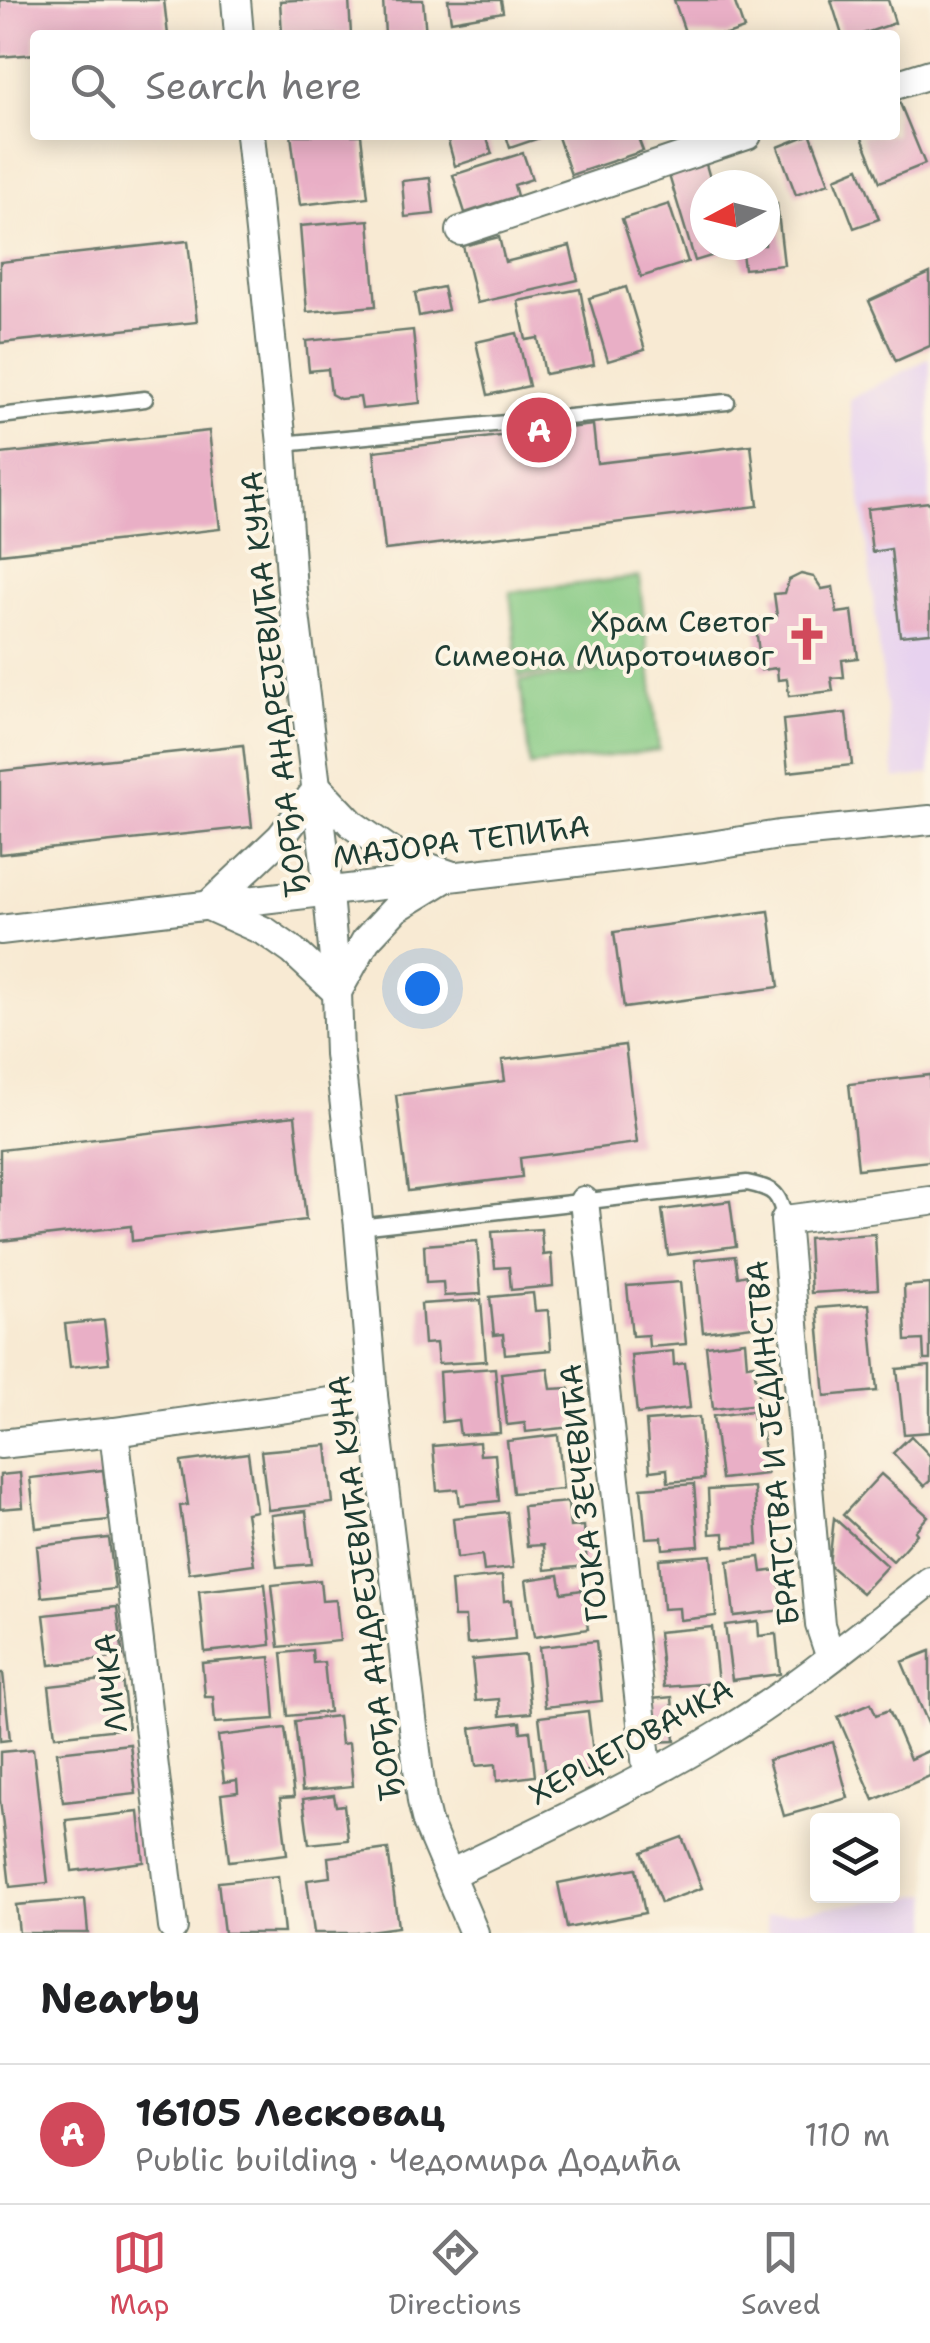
<!DOCTYPE html>
<html lang="en">
<head>
<meta charset="utf-8">
<style>
	body { margin:0; font-family:"Shantell Sans",sans-serif; background:#f2f2f2; color:#202124 }
	.controls { position:absolute; right:30px; bottom:30px; display:grid; overflow:hidden; border-radius:10px; box-shadow:0 5px 25px #0003 }
	.controls button { width:90px; height:90px; display:grid; place-items:center; padding:0; border:0; border-bottom:2px solid #e0e0e0; background:#fff; color:#202124; font:50px sans-serif }
	.compass { position:absolute; left:690px; top:170px; width:90px; height:90px; border-radius:50%; background:#fff; box-shadow:0 5px 25px #0003; rotate:263deg }
	.you { position:absolute; left:422px; top:988px; width:35px; height:35px; margin:-25px; border:8px solid #fff; border-radius:50%; background:#1a73e8; box-shadow:0 0 0 15px #1a73e833 }
	.badge { display:grid; place-items:center; width:65px; height:65px; border-radius:50%; background:#d1495b; color:#fff; font-size:32px; font-weight:700 }
	.pin { position:absolute; translate:-50% -50%; border:5px solid #fff; box-shadow:0 2px 10px #0006 }
	.list { margin:0; padding:0; list-style:none }
	h2 { display:flex; justify-content:space-between; align-items:center; height:130px; margin:0; padding:0 40px; font-size:42px }
	h2 small { font-size:32px; font-weight:400; color:#757577 }
	.list li { display:grid; grid-template-columns:65px 1fr auto; gap:30px; align-items:center; box-sizing:border-box; height:140px; padding:0 40px; border-top:2px solid #e0e0e0 }
	.list b { display:block; font-size:38px; white-space:nowrap }
	.list p { margin:0; font-size:32px; white-space:nowrap; color:#757577 }
	.list em { font-size:32px; font-style:normal; color:#757577 }
	.icon { flex:none; width:55px; height:55px; fill:none; stroke:currentColor; stroke-width:2; stroke-linecap:round; stroke-linejoin:round }
	.map { position:relative; flex:none; width:930px; height:1933px; overflow:hidden }
	.search { position:absolute; background:#fff; box-shadow:0 5px 25px #0003; left:30px; right:30px; top:30px; height:110px; display:flex; align-items:center; gap:25px; box-sizing:border-box; padding:0 35px; border-radius:10px; color:#757577; font-size:38px }
	.sheet { height:270px; background:#fff }
	nav { display:flex; justify-content:space-around; align-items:center; box-sizing:border-box; height:140px; border-top:2px solid #e0e0e0; background:#fff; font-size:28px; color:#757577 }
	nav a { display:grid; justify-items:center; gap:5px }
	nav .on { color:#d1495b }
	.map>svg:first-child { display:block }
	.built { fill:#e7d2ef }
	.green { fill:#85c983; stroke:#52835c; stroke-width:2.5 }
	.building { fill:#e9afc6 }
	.lines { fill:none; stroke-linecap:round; stroke-linejoin:round }
	.lane-casing { stroke:#6b7a6c; stroke-width:19 }
	.street-casing { stroke:#6b7a6c; stroke-width:32 }
	.lane { stroke:#fff; stroke-width:14 }
	.street { stroke:#fff; stroke-width:28 }
	.labels { text-anchor:middle; stroke-width:8; stroke-linejoin:round; paint-order:stroke }
	.poi-label { font-size:30px; fill:#1f3d34; stroke:#fcf5e5; text-anchor:end }
	.street-label { font-size:30px; fill:#1f3d34; stroke:#fcf5e5 }
</style>
</head>
<body>
<div class="map">
<svg width="930" height="1933" viewBox="0 0 930 1933">
	<rect width="100%" height="100%" fill="#fcf5e5"/>
	<filter id="ink" filterUnits="userSpaceOnUse"><feTurbulence type="fractalNoise" baseFrequency=".01" numOctaves="2"/><feDisplacementMap in="SourceGraphic" scale="20" xChannelSelector="R" yChannelSelector="G"/><feConvolveMatrix kernelMatrix="1 2 1 2 8 2 1 2 1" color-interpolation-filters="sRGB"/></filter>
	<filter id="wash" filterUnits="userSpaceOnUse"><feTurbulence type="fractalNoise" baseFrequency=".0048" numOctaves="4" result="noise"/><feDisplacementMap in="SourceGraphic" scale="40" xChannelSelector="R" yChannelSelector="G"/><feGaussianBlur stdDeviation="2.25" result="paint"/><feColorMatrix in="noise" values="0 0 0 0 0 0 0 0 0 0 0 0 0 0 0 0 0 1.4 0 .05"/><feComposite in="paint" operator="in"/></filter>
	<g filter="url(#wash)">
		<rect width="100%" height="100%" fill="#f8ead3"/>
		<g class="built">
			<polygon points="930,358 930,774 895,779 849,399"/>
			<polygon points="930,1894 930,1933 768,1933 766,1915"/>
		</g>
		<g class="green">
			<polygon points="639,577 649,662 519,677 510,592"/>
			<polygon points="650,666 659,750 530,766 520,681"/>
		</g>
		<g id="blocks">
			<g class="building">
				<polygon points="0,0 164,0 168,35 35,35 35,54 0,57"/>
				<polygon points="295,0 349,0 351,35 282,35 280,1"/>
				<polygon points="383,0 423,0 426,35 385,35"/>
				<polygon points="448,0 501,0 503,12 451,21"/>
				<polygon points="674,0 734,0 744,29 727,35 686,35"/>
				<polygon points="831,0 888,0 895,23 860,35 842,35"/>
				<polygon points="899,101 925,164 880,182 861,135 895,135 895,102"/>
				<polygon points="291,135 361,135 368,197 300,205"/>
				<polygon points="452,135 486,135 492,154 455,166 447,137"/>
				<polygon points="506,135 545,135 545,136 510,148"/>
				<polygon points="562,135 637,135 643,151 571,175 558,137"/>
				<polygon points="808,135 811,135 829,183 796,195 778,147"/>
				<polygon points="523,153 532,179 514,185 517,196 465,213 453,175"/>
				<polygon points="705,161 712,185 705,185 705,245 730,245 731,250 695,261 668,172"/>
				<polygon points="859,168 879,219 854,228 835,178"/>
				<polygon points="430,178 434,214 405,217 402,181"/>
				<polygon points="669,204 688,262 641,277 622,219"/>
				<polygon points="777,204 784,265 744,269 741,245 765,245 765,205"/>
				<polygon points="369,220 376,306 307,312 300,226"/>
				<polygon points="499,237 505,262 570,246 578,280 477,303 463,246"/>
				<polygon points="188,241 197,322 0,343 0,262"/>
				<polygon points="930,273 930,346 896,361 869,301"/>
				<polygon points="443,287 448,310 419,316 415,293"/>
				<polygon points="626,287 645,350 608,361 589,298"/>
				<polygon points="580,289 594,365 545,374 538,338 526,340 518,301"/>
				<polygon points="413,330 420,403 362,409 360,397 340,399 331,394 328,369 309,371 306,341"/>
				<polygon points="517,333 529,386 488,395 476,342"/>
				<polygon points="593,425 597,463 751,445 758,506 385,550 374,451"/>
				<polygon points="209,431 220,529 0,554 0,454"/>
				<polygon points="930,502 930,633 900,636 891,549 872,552 867,509"/>
				<polygon points="801,574 814,577 822,589 833,587 837,613 852,611 858,658 842,660 844,677 831,678 833,691 789,696 787,679 778,680 777,668 761,670 755,619 777,616 774,594 785,593 789,580"/>
				<polygon points="846,713 852,765 788,772 783,720"/>
				<polygon points="243,745 252,827 0,854 0,771"/>
				<polygon points="769,911 779,987 624,1008 614,932"/>
				<polygon points="625,1045 637,1143 520,1158 522,1177 408,1191 396,1095 505,1081 502,1060"/>
				<polygon points="930,1075 930,1161 858,1169 849,1084"/>
				<polygon points="295,1116 306,1220 132,1241 131,1226 0,1241 0,1150"/>
				<polygon points="730,1201 736,1246 668,1255 662,1210"/>
				<polygon points="541,1229 543,1255 551,1254 553,1286 511,1290 509,1267 495,1268 492,1232"/>
				<polygon points="875,1234 878,1289 811,1293 808,1238"/>
				<polygon points="477,1241 481,1294 444,1296 443,1282 426,1283 424,1245"/>
				<polygon points="735,1256 738,1277 747,1275 753,1326 703,1332 695,1260"/>
				<polygon points="680,1282 686,1344 649,1347 648,1335 632,1336 627,1286"/>
				<polygon points="930,1284 930,1360 924,1360 923,1340 906,1341 904,1286"/>
				<polygon points="533,1293 535,1311 548,1310 551,1350 505,1354 503,1334 494,1335 490,1297"/>
				<polygon points="481,1300 486,1361 438,1364 436,1343 424,1344 421,1304"/>
				<polygon points="869,1304 877,1391 825,1396 817,1308"/>
				<polygon points="104,1320 109,1363 70,1367 65,1324"/>
				<polygon points="745,1341 747,1365 754,1364 759,1404 713,1409 706,1346"/>
				<polygon points="673,1351 674,1365 685,1363 690,1408 637,1414 631,1355"/>
				<polygon points="930,1366 930,1432 904,1434 897,1369"/>
				<polygon points="495,1368 500,1433 460,1435 458,1420 442,1422 439,1372"/>
				<polygon points="548,1368 551,1389 569,1388 573,1427 526,1432 525,1423 507,1425 501,1373"/>
				<polygon points="752,1411 755,1434 762,1433 767,1474 721,1479 713,1416"/>
				<polygon points="699,1417 704,1479 668,1482 667,1469 650,1471 646,1421"/>
				<polygon points="558,1435 563,1489 513,1493 507,1441"/>
				<polygon points="911,1436 930,1456 930,1481 924,1486 893,1453"/>
				<polygon points="479,1442 480,1455 495,1454 499,1501 460,1505 458,1489 437,1491 433,1446"/>
				<polygon points="327,1445 333,1503 268,1510 261,1451"/>
				<polygon points="248,1453 256,1511 246,1513 254,1564 189,1573 180,1506 188,1505 181,1462"/>
				<polygon points="103,1470 109,1520 36,1528 30,1478"/>
				<polygon points="20,1473 23,1507 0,1509 0,1475"/>
				<polygon points="881,1474 928,1516 915,1531 917,1534 893,1561 843,1515"/>
				<polygon points="694,1484 699,1546 663,1549 662,1537 646,1538 641,1488"/>
				<polygon points="754,1487 758,1545 725,1547 724,1533 710,1534 708,1490"/>
				<polygon points="568,1502 570,1527 584,1526 587,1566 545,1570 543,1545 527,1546 523,1506"/>
				<polygon points="306,1511 312,1564 277,1567 271,1515"/>
				<polygon points="507,1512 513,1568 484,1571 482,1555 457,1558 453,1518"/>
				<polygon points="834,1518 887,1566 862,1593 829,1565"/>
				<polygon points="109,1538 115,1589 42,1597 37,1546"/>
				<polygon points="711,1555 716,1616 680,1620 679,1608 663,1609 659,1559"/>
				<polygon points="760,1557 762,1572 778,1570 783,1610 734,1616 728,1561"/>
				<polygon points="559,1575 562,1593 582,1590 588,1629 534,1637 526,1580"/>
				<polygon points="502,1576 504,1601 512,1600 515,1639 467,1644 465,1617 454,1617 451,1581"/>
				<polygon points="320,1580 322,1601 336,1600 340,1641 279,1647 272,1585"/>
				<polygon points="265,1584 271,1645 205,1652 199,1591"/>
				<polygon points="117,1607 123,1657 50,1665 44,1615"/>
				<polygon points="758,1621 759,1636 776,1634 780,1674 732,1680 725,1625"/>
				<polygon points="712,1627 718,1683 664,1687 658,1632"/>
				<polygon points="596,1641 602,1701 545,1707 539,1647"/>
				<polygon points="312,1650 313,1663 324,1662 329,1712 288,1716 282,1653"/>
				<polygon points="930,1651 930,1728 902,1662"/>
				<polygon points="525,1655 531,1713 500,1716 499,1699 476,1701 472,1660"/>
				<polygon points="270,1657 275,1719 215,1723 213,1697 205,1697 202,1663"/>
				<polygon points="0,1673 3,1673 10,1740 0,1741"/>
				<polygon points="122,1678 128,1728 55,1736 49,1686"/>
				<polygon points="672,1697 675,1741 654,1742 652,1699"/>
				<polygon points="871,1703 876,1715 889,1710 910,1759 930,1750 930,1776 874,1800 838,1717"/>
				<polygon points="588,1711 595,1770 546,1776 539,1717"/>
				<polygon points="338,1716 341,1744 349,1743 353,1786 302,1791 295,1721"/>
				<polygon points="520,1722 521,1732 530,1731 535,1776 497,1781 496,1764 476,1766 471,1728"/>
				<polygon points="285,1728 294,1797 280,1798 287,1854 229,1861 221,1794 238,1792 237,1780 224,1782 218,1736"/>
				<polygon points="833,1742 848,1798 784,1816 768,1760"/>
				<polygon points="130,1744 136,1794 63,1802 57,1752"/>
				<polygon points="33,1749 48,1883 10,1887 0,1800 0,1752"/>
				<polygon points="334,1795 336,1806 344,1805 348,1840 309,1844 303,1799"/>
				<polygon points="139,1812 144,1862 72,1871 66,1820"/>
				<polygon points="682,1837 702,1888 661,1903 642,1852"/>
				<polygon points="388,1849 398,1927 355,1933 314,1933 307,1880 330,1877 328,1857"/>
				<polygon points="636,1868 645,1913 567,1928 558,1883"/>
				<polygon points="278,1876 284,1933 224,1933 218,1882"/>
				<polygon points="85,1899 88,1933 19,1933 16,1905"/>
			</g>
		</g>
	</g>
	<g filter="url(#ink)">
		<use href="#blocks" fill-opacity="0" stroke="#6b7a6c" stroke-width="2.5"/>
		<g class="lines">
			<g class="lane-casing">
				<g id="lane">
					<polyline points="0,416 145,399"/>
					<polyline points="282,444 727,402"/>
					<path d="M359 1227 747 1183C775 1189 779 1193 785 1220"/>
				</g>
			</g>
			<g class="street-casing">
				<g id="street">
					<polyline points="236,0 239,35"/>
					<polyline points="895,85 930,74"/>
					<polyline points="250,135 282,444 292,590 324,851 337,992 339,1054 359,1227 373,1396 422,1801 427,1822 474,1933"/>
					<polyline points="461,231 747,135"/>
					<polygon points="318,788 353,825 400,858 450,875 396,908 366,940 337,992 293,951 266,932 208,906 281,837"/>
					<polyline points="0,930 704,847 779,835 930,820"/>
					<polyline points="584,1201 648,1777"/>
					<polyline points="114,1432 173,1927"/>
					<polyline points="0,1444 114,1432 373,1396"/>
					<polyline points="831,1658 820,1625 785,1220 930,1201"/>
					<path d="M450 1874C544 1828 639 1785 728 1730 797 1688 866 1631 930 1581"/>
				</g>
			</g>
			<use href="#lane" class="lane"/>
			<use href="#street" class="street"/>
		</g>
	</g>
	<defs>
		<g id="church-bare" transform="scale(3.45)"><path d="M-1.2-6h2.4v3.5h3.3v2.4h-3.3V6h-2.4V-.1h-3.3v-2.4h3.3Z" fill="#d1495b" stroke="#fcf5e5" stroke-width="2.5" paint-order="stroke"/></g>
	</defs>
	<g fill-rule="evenodd">
		<use href="#church-bare" x="807" y="639"/>
	</g>
	<g class="labels">
		<g class="poi-label">
			<text x="774" y="632">Храм Светог<tspan x="774" dy="34">Симеона Мироточивог</tspan></text>
		</g>
		<g class="street-label">
			<text transform="translate(274 684) rotate(-96)" y="10">ЂОРЂА АНДРЕЈЕВИЋА КУНА</text>
			<text transform="translate(461 842) rotate(-7)" y="10">МАЈОРА ТЕПИЋА</text>
			<text transform="translate(773 1443) rotate(-95)" y="10">БРАТСТВА И ЈЕДИНСТВА</text>
			<text transform="translate(584 1493) rotate(-96)" y="10">ГОЈКА ЗЕЧЕВИЋА</text>
			<text transform="translate(365 1588) rotate(-97)" y="10">ЂОРЂА АНДРЕЈЕВИЋА КУНА</text>
			<text transform="translate(111 1683) rotate(-97)" y="10">ЛИЧКА</text>
			<text transform="translate(631 1742) rotate(-29)" y="10">ХЕРЦЕГОВАЧКА</text>
		</g>
	</g>
</svg>
<div class="controls">
<button><svg class="icon" aria-label="layers" viewBox="0 0 24 24"><path d="M12 4l9 5-9 5-9-5zM3 14l9 5 9-5"/></svg></button>
</div>
<svg class="compass" viewBox="-18 -18 36 36"><path d="M0-13l5 13h-10z" fill="#e53935"/><path d="M0 13l5-13h-10z" fill="#757577"/></svg>
<div class="you"></div>
<div class="pin badge" style="left:539px;top:430px">A</div>
<div class="search"><svg class="icon" aria-label="search" viewBox="0 0 24 24"><circle cx="10" cy="10" r="6"/><path d="M15 15l6 6"/></svg>Search here</div>
</div>
<section class="sheet">
<h2>Nearby<small></small></h2>
<ul class="list">
<li><span class="badge">A</span><div><b>16105 Лесковац</b><p>Public building · Чедомира Додића</p></div><em>110 m</em></li>
</ul>
</section>
<nav>
<a class="on"><svg class="icon" aria-label="map" viewBox="0 0 24 24"><path d="M3 6l6-2 6 2 6-2v14l-6 2-6-2-6 2zM9 4v14M15 6v14"/></svg>Map</a>
<a><svg class="icon" aria-label="directions" viewBox="0 0 24 24"><path d="M12 3l9 9-9 9-9-9zM9 14v-3h6M13 9l2 2-2 2"/></svg>Directions</a>
<a><svg class="icon" aria-label="saved" viewBox="0 0 24 24"><path d="M7 4h10v16l-5-4-5 4z"/></svg>Saved</a>
</nav>
</body>
</html>
